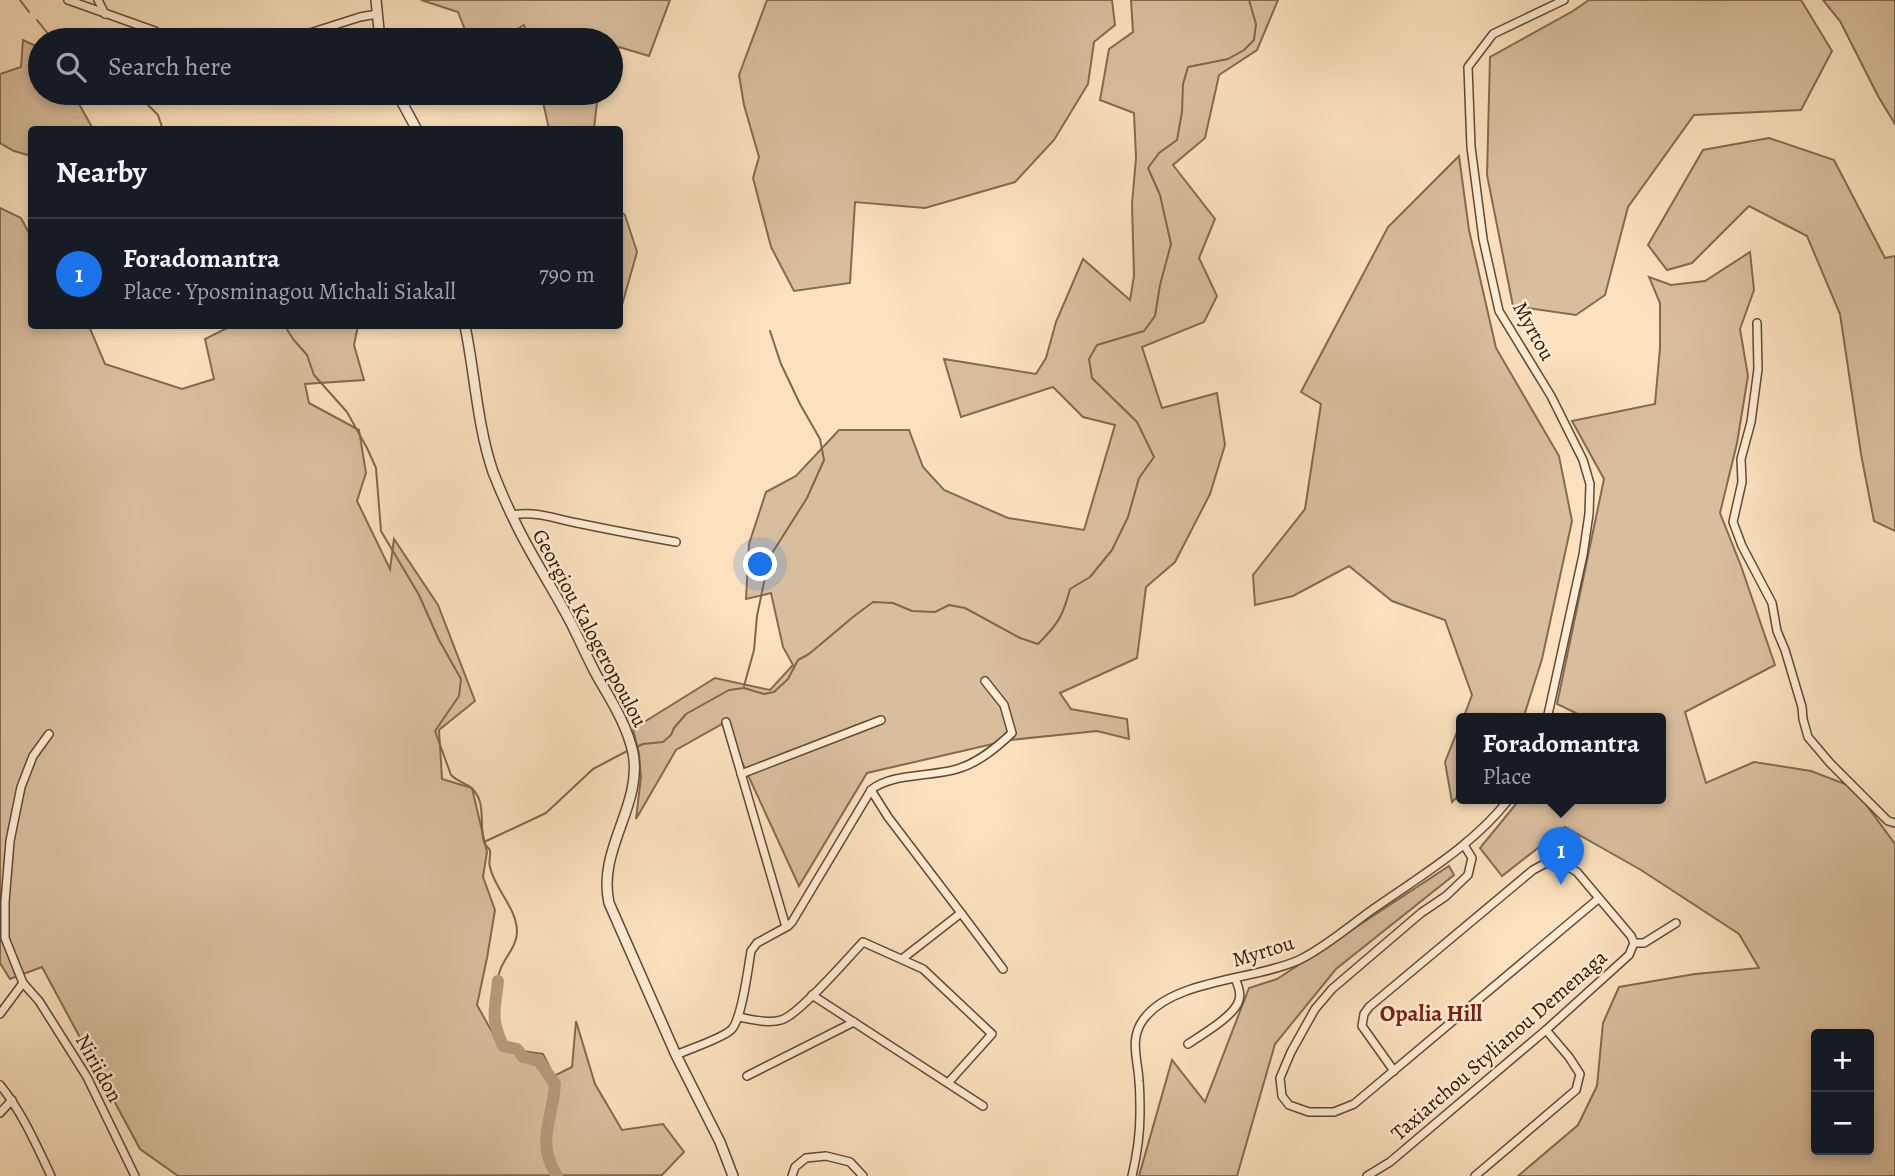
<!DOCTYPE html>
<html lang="en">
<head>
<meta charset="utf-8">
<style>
	body { margin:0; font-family:Alegreya,serif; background:#242831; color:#f1f3f6 }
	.controls { position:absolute; right:21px; bottom:21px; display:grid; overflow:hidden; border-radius:7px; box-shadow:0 4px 10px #0003 }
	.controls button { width:63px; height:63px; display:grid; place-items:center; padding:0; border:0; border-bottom:2px solid #363941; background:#171b24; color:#f1f3f6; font:35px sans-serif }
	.you { position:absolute; left:761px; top:565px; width:24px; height:24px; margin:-18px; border:5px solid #fff; border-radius:50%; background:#1a73e8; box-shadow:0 0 0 10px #1a73e833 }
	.badge { display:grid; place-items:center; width:46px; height:46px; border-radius:50%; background:#1a73e8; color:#fff; font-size:23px; font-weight:700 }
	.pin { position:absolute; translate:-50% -58px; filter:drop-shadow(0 2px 4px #0008) }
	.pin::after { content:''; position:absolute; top:37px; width:24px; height:21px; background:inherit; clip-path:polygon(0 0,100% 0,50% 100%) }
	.popup { position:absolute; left:1456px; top:713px; width:210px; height:91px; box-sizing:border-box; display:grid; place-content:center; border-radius:7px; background:#171b24; filter:drop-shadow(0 2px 5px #0005); font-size:23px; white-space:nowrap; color:#9ea1a6 }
	.popup b { font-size:26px; color:#f1f3f6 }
	.popup::after { content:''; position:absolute; left:50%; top:100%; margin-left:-14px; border:14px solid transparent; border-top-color:#171b24 }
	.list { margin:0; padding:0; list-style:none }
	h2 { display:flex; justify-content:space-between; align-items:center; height:91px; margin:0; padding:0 28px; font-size:30px }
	h2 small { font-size:23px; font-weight:400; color:#9ea1a6 }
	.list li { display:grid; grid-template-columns:46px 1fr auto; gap:21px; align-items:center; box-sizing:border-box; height:112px; padding:0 28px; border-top:2px solid #363941 }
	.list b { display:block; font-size:26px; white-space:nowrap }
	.list p { margin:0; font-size:23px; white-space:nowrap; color:#9ea1a6 }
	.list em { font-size:23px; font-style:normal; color:#9ea1a6 }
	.icon { flex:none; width:38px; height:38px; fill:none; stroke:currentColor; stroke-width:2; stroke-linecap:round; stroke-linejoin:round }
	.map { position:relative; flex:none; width:1895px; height:1176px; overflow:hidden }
	.search { position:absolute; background:#171b24; box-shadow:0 4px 10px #0003; left:28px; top:28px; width:595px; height:77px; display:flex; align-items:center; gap:18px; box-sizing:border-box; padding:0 24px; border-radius:38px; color:#9ea1a6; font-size:26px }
	.panel { position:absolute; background:#171b24; box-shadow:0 4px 10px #0003; left:28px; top:126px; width:595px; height:203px; border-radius:7px }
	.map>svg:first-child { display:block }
	.green { fill:#d9be9e; stroke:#856a4f; stroke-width:2; fill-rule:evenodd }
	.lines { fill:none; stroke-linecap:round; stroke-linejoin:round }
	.stream { stroke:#81664b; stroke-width:2 }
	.river { stroke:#b69c7d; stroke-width:12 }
	.minor-casing { stroke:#644830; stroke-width:10 }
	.tertiary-casing { stroke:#644830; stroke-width:12 }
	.minor { stroke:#fcecd5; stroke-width:7 }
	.tertiary { stroke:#fcecd5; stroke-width:9 }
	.labels { text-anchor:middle; stroke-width:5; stroke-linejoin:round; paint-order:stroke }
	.street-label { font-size:21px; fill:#311500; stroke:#fcecd5 }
	.neighbourhood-label { font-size:23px; font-weight:bold; fill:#7a1f14; stroke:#fcecd5 }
</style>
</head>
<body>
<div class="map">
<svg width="1895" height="1176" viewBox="0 0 1895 1176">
	<rect width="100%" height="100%" fill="#fbe1be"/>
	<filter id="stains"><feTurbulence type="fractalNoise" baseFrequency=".00286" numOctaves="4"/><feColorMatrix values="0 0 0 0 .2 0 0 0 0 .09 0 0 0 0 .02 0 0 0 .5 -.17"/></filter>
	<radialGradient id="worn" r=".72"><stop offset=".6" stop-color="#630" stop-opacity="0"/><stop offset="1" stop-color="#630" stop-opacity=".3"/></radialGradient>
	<g class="green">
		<polygon points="421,0 670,0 649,56 619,47 611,64 611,40 528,40 524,25 503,38 490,40 469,40 458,12"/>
		<polygon points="767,0 1112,0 1115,25 1094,42 1088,84 1054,140 1015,182 925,208 855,202 850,283 794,291 771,247 753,178 759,157 744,105 739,75"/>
		<polygon points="1131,0 1278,0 1257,50 1219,75 1205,138 1173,165 1215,219 1199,258 1217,296 1204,322 1142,347 1162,408 1217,393 1225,445 1210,494 1175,562 1146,587 1137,658 1060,693 1071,709 1127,719 1129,739 1097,731 1010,740 867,773 799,886 724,723 676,750 636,819 641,777 639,754 633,729 715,678 770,690 793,665 783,647 771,593 746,599 749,544 766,492 796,476 839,430 909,430 923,467 944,490 1008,518 1084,530 1115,425 1083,417 1053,387 961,417 944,359 1036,374 1046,358 1056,322 1083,259 1130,300 1134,276 1132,204 1136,158 1134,113 1100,100 1109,49 1133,32"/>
		<polygon points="1589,0 1801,0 1832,51 1801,110 1694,115 1628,207 1605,295 1576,315 1513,306 1487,175 1490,57 1573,11"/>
		<polygon points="1823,0 1895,0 1895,124 1878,96 1840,21"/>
		<polygon points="23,40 40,48 40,93 73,93 93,129 32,130 31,156 14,151 0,143 0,74 21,67"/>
		<polygon points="541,93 598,93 594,129 549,129"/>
		<polygon points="1769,138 1834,160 1885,258 1895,256 1895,531 1874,521 1861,454 1840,314 1807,236 1749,206 1692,263 1667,270 1648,245 1703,150"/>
		<polygon points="1459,156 1469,230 1496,348 1559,456 1572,521 1542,659 1523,719 1463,719 1472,695 1445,620 1392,601 1349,566 1293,596 1255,605 1253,575 1305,509 1321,404 1301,392 1388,227"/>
		<polygon points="0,208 21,218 31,237 32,326 89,326 105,364 182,389 214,379 205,339 231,326 358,326 354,345 364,380 305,384 309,403 359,430 366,473 357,501 390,569 394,539 438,605 475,701 439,730 442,779 472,788 487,852 483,877 495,910 487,958 477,1005 501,1048 543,1054 554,1076 572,1067 576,1021 595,1084 622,1130 663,1124 684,1152 662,1175 178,1176 140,1149 42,967 10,979 0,963"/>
		<polygon points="620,211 625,215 637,252 622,305 620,304"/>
		<path d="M1750 252 1754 290 1740 329 1748 376 1737 443 1720 513 1741 566 1775 665 1685 712 1706 783 1754 762 1811 771 1853 787 1895 844V1176H1518L1578 1125 1597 1086 1603 1023 1619 987 1695 974 1759 968 1739 934 1641 870 1565 827 1502 876 1480 848 1520 799H1661V719H1588L1557 704 1604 479 1572 421 1655 404 1660 348V303L1649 277 1671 285 1705 281ZM1816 1034H1869V1150H1816Z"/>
		<polygon points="1461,722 1461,793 1452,802 1445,762"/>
		<polygon points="1449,866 1454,875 1336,969 1275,1044 1237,1176 1139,1176 1172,1060 1205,1102 1249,988 1277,979"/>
	</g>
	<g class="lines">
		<g class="stream">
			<polyline points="20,0 29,12"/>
			<polyline points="37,20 53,40"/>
			<polyline points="136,93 158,115 163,130"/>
			<path d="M285 326 293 339 307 355 314 375 347 412 367 448 376 468 381 531 419 595 439 640 461 679 459 696 435 731 451 775C461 785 472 782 479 799 484 812 480 828 484 842 485 845 489 848 490 851 491 856 488 862 490 867 495 890 517 908 517 932 517 950 498 962 498 981"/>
			<polyline points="744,686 754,650 757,616 769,558 807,498 824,460 820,439 800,404 781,364 770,331"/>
			<path d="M634 748 643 744 663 742 671 735 674 728 686 714 729 690 744 688 764 694 774 692 788 679 798 660 809 654 853 617 873 602 893 603 912 611 935 612 949 605 965 608 1020 638 1038 644C1058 624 1063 616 1070 589L1090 577 1112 550 1128 517 1139 478 1154 457 1137 422 1092 378 1089 359 1097 345 1144 331 1155 316 1160 285 1171 244 1160 195 1148 168 1159 153 1177 140 1182 112 1183 84 1188 67 1228 59 1244 50 1254 40 1256 24 1249 0"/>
			<polyline points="484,842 546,813 593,769 629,750"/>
		</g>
		<path class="river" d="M498 981C495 1011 490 1017 503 1046L517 1049 523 1057 539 1061 555 1084C553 1120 535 1141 557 1176"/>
		<g class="minor-casing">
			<g id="minor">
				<polyline points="68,0 155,31 170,40"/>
				<polyline points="98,0 105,14"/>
				<polyline points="288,40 360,17 377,14"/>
				<polyline points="1757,323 1758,369 1751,422 1741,459 1742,482 1733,522 1742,546 1772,603 1777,631 1785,650 1802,707 1803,719 1808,737 1830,763 1888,821 1895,823"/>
				<path d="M512 515C538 511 552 518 577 523 610 530 643 536 676 542"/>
				<polyline points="1547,719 1583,555 1589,514 1590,484 1583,460 1551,396 1499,311 1483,239 1471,147 1468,67 1493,34 1564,0"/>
				<polyline points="726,722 786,927"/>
				<polyline points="49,734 33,756 21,787 10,841 5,902 5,938 23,983 39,1001 87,1077 135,1176"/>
				<polyline points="741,774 881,720"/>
				<polyline points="871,790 888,817 961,913"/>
				<polyline points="1464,845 1472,858 1468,875 1446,896 1421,913 1332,989 1315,1009 1291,1052 1280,1078 1282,1096 1289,1105 1309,1112 1334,1112 1354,1104 1598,899"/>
				<polyline points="1634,943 1644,943 1676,923"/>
				<polyline points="902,959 961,913 1003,969"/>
				<polyline points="812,995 983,1106"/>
				<polyline points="0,1014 23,983"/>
				<path d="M738 1017C751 1019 768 1024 781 1020 798 1016 848 958 863 942L923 969 992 1034 948 1083"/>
				<path d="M1188 1044C1201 1035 1235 1016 1239 1000 1241 992 1238 986 1235 978"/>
				<path d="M676 1055C689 1049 721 1039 731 1030 742 1020 748 968 751 951L757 943 788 926 792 922 871 790C891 773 931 777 957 769 978 763 996 748 1012 733L1004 705 985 681"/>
				<polyline points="747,1076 854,1022"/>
				<path d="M0 1085C22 1112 36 1144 51 1176"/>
				<polyline points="0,1113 12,1100"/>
				<polyline points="792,1176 795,1167 806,1158 826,1156 850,1162 863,1176"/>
				<path d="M1132 1176C1137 1155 1140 1135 1140 1113 1140 1103 1140 1092 1139 1081 1138 1060 1129 1039 1143 1020 1172 979 1256 980 1299 960 1321 950 1349 927 1369 912 1417 878 1473 846 1509 799"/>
				<polyline points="1367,1176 1390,1162 1546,1030 1629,955 1634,943 1631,936 1577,872 1563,864 1546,863 1533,870 1369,1007 1364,1014 1362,1026 1394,1071"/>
				<polyline points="1475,1176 1576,1090 1580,1074 1569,1057 1546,1030"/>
			</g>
		</g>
		<g class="tertiary-casing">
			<g id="tertiary">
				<polyline points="376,0 380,40"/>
				<polyline points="397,93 417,130"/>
				<path d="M465 326C475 374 477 425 493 472 500 490 508 508 517 526 533 559 554 590 571 623 580 641 588 659 597 676 611 700 627 725 633 753 643 805 597 849 609 903L676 1055 720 1142 733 1176"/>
			</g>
		</g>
		<use href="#minor" class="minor"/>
		<use href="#tertiary" class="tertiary"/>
	</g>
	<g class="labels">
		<g class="street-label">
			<text transform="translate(1534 331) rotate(61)" y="7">Myrtou</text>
			<text transform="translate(590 628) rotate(62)" y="7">Georgiou Kalogeropoulou</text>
			<text transform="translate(1263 951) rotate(-17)" y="7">Myrtou</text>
			<text transform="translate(1499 1045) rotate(-41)" y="7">Taxiarchou Stylianou Demenaga</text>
			<text transform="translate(99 1068) rotate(61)" y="7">Niriidon</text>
		</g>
		<g class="neighbourhood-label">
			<text x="1431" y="1021">Opalia Hill</text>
		</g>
	</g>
	<rect width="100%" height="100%" filter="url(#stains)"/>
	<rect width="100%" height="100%" fill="url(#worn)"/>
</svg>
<div class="controls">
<button>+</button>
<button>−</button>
</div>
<div class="you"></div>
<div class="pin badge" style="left:1561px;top:885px">1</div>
<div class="popup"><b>Foradomantra</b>Place</div>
<div class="search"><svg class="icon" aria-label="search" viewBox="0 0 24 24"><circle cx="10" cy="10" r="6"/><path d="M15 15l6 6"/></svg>Search here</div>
<section class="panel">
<h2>Nearby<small></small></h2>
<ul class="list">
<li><span class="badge">1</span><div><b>Foradomantra</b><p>Place · Yposminagou Michali Siakall</p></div><em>790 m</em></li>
</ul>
</section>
</div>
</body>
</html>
